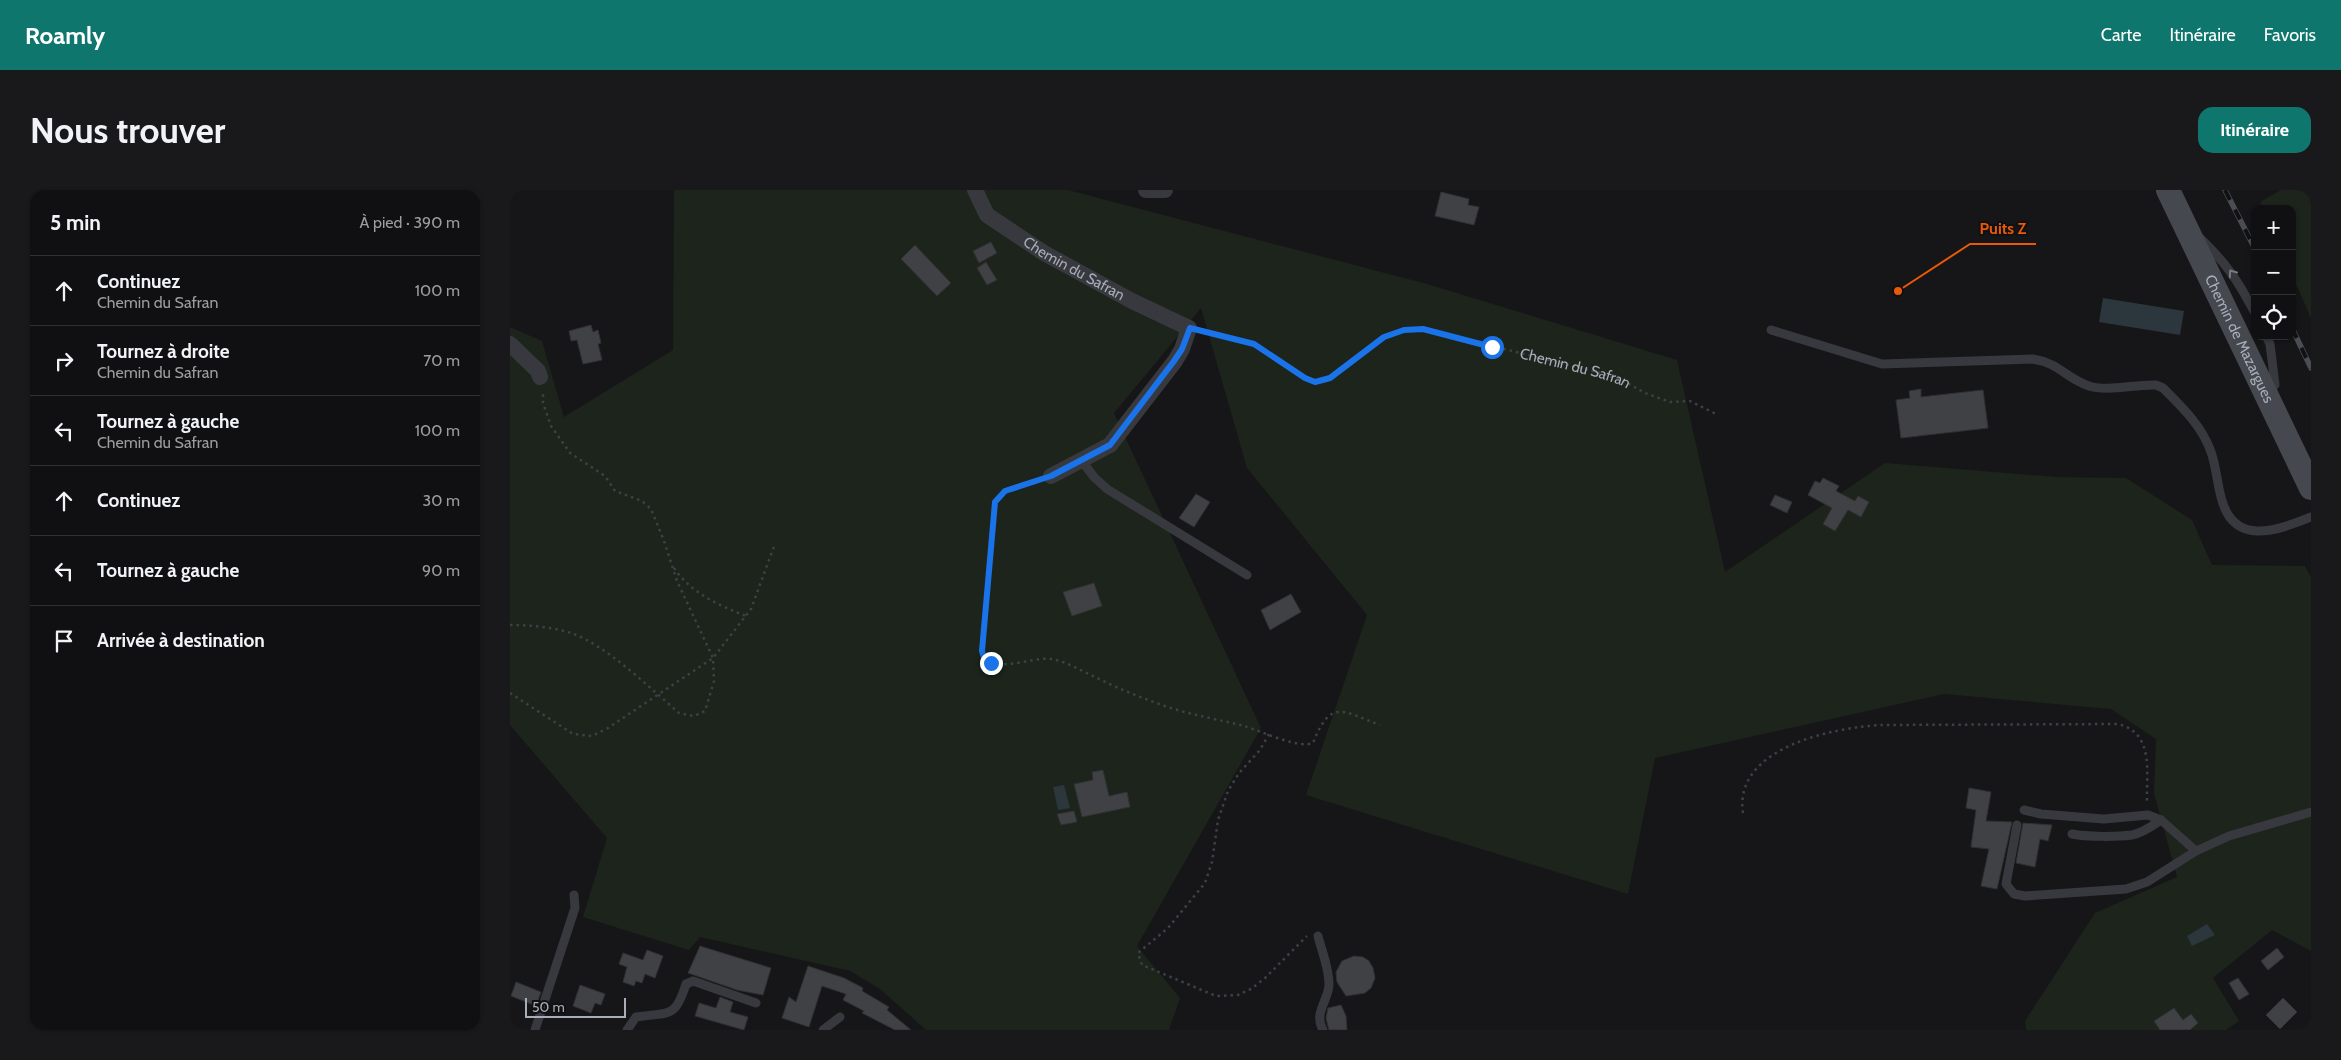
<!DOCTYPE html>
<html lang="fr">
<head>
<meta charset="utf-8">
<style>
	body { margin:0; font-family:Cabin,sans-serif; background:#19191b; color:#f1f3f6 }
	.controls { position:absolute; right:15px; top:15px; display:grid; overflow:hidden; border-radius:10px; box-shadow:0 1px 4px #0004 }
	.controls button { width:45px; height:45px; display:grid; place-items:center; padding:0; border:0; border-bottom:1px solid #303032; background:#101012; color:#f1f3f6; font:25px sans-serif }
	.scale { position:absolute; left:15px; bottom:12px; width:101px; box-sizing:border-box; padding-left:5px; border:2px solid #a7aeb9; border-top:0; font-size:14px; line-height:18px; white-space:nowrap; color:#a7aeb9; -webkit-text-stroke:4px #111113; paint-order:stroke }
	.stop { position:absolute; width:15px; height:15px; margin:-11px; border:4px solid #1a73e8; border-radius:50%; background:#fff }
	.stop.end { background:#1a73e8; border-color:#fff; box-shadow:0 1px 5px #0008 }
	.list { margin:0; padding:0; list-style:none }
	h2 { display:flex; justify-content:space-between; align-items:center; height:65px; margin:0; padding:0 20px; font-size:21px }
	h2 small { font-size:16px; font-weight:400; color:#9c9d9f }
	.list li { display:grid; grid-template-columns:32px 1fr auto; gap:15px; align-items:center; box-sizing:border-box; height:70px; padding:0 20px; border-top:1px solid #303032 }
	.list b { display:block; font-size:19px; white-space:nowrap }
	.list p { margin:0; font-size:16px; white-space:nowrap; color:#9c9d9f }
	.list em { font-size:16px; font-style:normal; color:#9c9d9f }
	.icon { flex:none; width:28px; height:28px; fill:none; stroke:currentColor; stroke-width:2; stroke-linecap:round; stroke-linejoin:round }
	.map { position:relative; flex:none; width:1801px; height:840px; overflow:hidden; border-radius:15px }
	header { display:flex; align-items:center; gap:30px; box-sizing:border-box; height:70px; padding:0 25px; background:#0f766e; color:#fff }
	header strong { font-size:24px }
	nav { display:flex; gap:28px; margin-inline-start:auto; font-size:18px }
	.intro { display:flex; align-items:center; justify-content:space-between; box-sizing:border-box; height:120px; padding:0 30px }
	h1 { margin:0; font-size:35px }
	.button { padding:12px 22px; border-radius:15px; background:#0f766e; color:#fff; font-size:18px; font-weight:700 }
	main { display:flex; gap:30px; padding:0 30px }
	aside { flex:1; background:#101012; border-radius:15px; box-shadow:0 1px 4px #0004 }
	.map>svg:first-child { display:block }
	.green { fill:#1c241c }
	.water { fill:#2b373d }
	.building { fill:#404145; stroke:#303035 }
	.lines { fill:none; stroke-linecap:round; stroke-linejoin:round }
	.path { stroke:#3d4045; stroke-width:2.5; stroke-dasharray:2.5 4; stroke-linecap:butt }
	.lane { stroke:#37393e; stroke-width:9 }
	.street { stroke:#37393e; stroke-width:16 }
	.secondary { stroke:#45484e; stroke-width:24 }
	.rail-casing { stroke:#4a4d53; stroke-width:5.5 }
	.rail { stroke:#111113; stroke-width:4; stroke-dasharray:11; stroke-linecap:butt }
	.oneway { stroke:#757982 }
	.route { stroke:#1a73e8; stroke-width:6 }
	.labels { text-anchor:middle; stroke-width:4; stroke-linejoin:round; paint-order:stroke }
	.street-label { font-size:15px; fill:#a7aeb9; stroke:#111113 }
	.leader { fill:none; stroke:#e8590c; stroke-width:2 }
	.callout-dot { fill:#e8590c; stroke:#111113; stroke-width:2 }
	.callout-label { font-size:16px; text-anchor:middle; font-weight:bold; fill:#e8590c; stroke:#111113; stroke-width:4; stroke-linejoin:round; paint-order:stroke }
</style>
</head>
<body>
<header>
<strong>Roamly</strong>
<nav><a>Carte</a><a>Itinéraire</a><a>Favoris</a></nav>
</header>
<div class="intro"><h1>Nous trouver</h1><a class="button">Itinéraire</a></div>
<main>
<aside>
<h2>5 min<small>À pied · 390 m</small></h2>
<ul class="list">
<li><svg class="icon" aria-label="ahead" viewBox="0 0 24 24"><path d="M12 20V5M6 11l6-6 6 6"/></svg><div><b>Continuez</b><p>Chemin du Safran</p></div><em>100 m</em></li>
<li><svg class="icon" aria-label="right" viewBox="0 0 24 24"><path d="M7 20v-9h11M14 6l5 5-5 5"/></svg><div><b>Tournez à droite</b><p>Chemin du Safran</p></div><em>70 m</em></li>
<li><svg class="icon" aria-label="left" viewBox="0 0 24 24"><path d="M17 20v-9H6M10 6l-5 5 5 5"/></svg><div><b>Tournez à gauche</b><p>Chemin du Safran</p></div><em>100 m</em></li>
<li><svg class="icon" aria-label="ahead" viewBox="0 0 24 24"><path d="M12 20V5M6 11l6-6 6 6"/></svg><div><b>Continuez</b></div><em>30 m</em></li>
<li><svg class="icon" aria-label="left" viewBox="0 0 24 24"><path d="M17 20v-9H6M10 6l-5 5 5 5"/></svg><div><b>Tournez à gauche</b></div><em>90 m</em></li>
<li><svg class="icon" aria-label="arrive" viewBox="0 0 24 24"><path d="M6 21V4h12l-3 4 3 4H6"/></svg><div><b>Arrivée à destination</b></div></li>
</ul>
</aside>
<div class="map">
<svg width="1801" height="840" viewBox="0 0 1801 840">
	<rect width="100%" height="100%" fill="#161618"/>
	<g class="green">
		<polygon points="164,0 558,0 917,94 1167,170 1215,382 1375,273 1546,287 1616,288 1682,330 1702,375 1795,376 1801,387 1801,761 1762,740 1703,788 1729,831 1716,840 1516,840 1515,831 1585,723 1667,687 1644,603 1646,549 1601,519 1434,504 1145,568 1118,704 796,605 857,425 737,278 691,118 604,223 751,538 627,756 670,808 659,840 416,840 370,799 340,781 190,747 179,760 73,727 97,648 0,535 0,137 32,151 54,227 163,160"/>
		<polygon points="1771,0 1801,0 1801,128 1782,85 1782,19 1753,19 1750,12"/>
	</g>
	<g class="water">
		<polygon points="1593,108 1674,121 1670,145 1589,132"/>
		<polygon points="554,595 560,618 548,620 543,597"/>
		<polygon points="1697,734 1705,745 1682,756 1677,746"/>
	</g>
	<g class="building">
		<polygon points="931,2 959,9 958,15 969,17 964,35 925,26"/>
		<polygon points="481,52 487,63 469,73 463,61"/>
		<polygon points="405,55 441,93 427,106 391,69"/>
		<polygon points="476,72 487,90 477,95 467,78"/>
		<polygon points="81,135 83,142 88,140 91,153 88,154 92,170 73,174 67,150 61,151 59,141"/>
		<polygon points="1411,199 1411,207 1473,200 1478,238 1391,248 1386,210 1400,208 1399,201"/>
		<polygon points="1313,288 1329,296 1326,301 1345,311 1348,306 1359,312 1351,327 1338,320 1325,341 1313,334 1322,318 1298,305 1305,291 1310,293"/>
		<polygon points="686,304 700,312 684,337 669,328"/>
		<polygon points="1265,305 1282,312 1277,323 1260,315"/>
		<polygon points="584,393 592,416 562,426 553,402"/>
		<polygon points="781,404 791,422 760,440 751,420"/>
		<polygon points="593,580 599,606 617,602 620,617 572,627 564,594 583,590 582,582"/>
		<polygon points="1459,598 1481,602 1476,631 1502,632 1487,699 1471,696 1479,659 1461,657 1466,620 1456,618"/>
		<polygon points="564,621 567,632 551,635 547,624"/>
		<polygon points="1513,633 1542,635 1538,651 1530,649 1525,677 1506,673"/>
		<polygon points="190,756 261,778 253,805 227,800 178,783"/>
		<polygon points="1767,758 1774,767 1758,780 1751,771"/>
		<polygon points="137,760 153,766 145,788 135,784 132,793 126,791 124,796 113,792 117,777 109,774 113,763 133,770"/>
		<polygon points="844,766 853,767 859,771 863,778 865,788 861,798 855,803 836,806 827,792 826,782 832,771"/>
		<polygon points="298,776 334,788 353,798 352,801 379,817 377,820 401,840 385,840 352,823 354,821 333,810 336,804 312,796 299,837 272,828 279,807 286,812"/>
		<polygon points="1728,788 1739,804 1729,810 1719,793"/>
		<polygon points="6,792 31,802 26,816 1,806"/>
		<polygon points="70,795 95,804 91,815 85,813 81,823 63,816"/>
		<polygon points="210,807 223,812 220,822 238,827 234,840 185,826 189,813 206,818"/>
		<polygon points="1773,808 1787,822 1770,839 1756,825"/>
		<polygon points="831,815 836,826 837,840 819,840 816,828 818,818"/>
		<polygon points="1664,818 1673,830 1681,824 1688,833 1680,840 1650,840 1644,831"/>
	</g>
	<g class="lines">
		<g class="path">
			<path id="s1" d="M693 142 743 154 795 188 805 192 821 189 874 147 893 139H913L1087 182 1112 190 1135 203 1160 212 1180 211 1206 224"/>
			<path d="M528 290 495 301 485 311 472 461C481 487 521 466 541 469 556 471 569 480 583 486 609 499 636 510 664 519 687 526 711 530 734 536 751 541 788 559 803 553 821 508 832 521 870 535"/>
			<path d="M164 378C181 403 208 415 236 426"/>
			<path d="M0 435C20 435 41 437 61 443 96 455 140 498 169 523L184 526 195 521 204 491 203 468 167 391 154 351 141 319 132 311 105 301 95 286 60 263 41 236 33 213V201"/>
			<polyline points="0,503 63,544 82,546 98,538 203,468 241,419 265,354"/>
			<polyline points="759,544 750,560 729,583 718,601 708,630 702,672 695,693 658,738 628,763 632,775 706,806 728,805 741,799 755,788 797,746"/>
			<path d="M1233 623C1223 557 1325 537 1373 535L1608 534C1645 543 1636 583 1637 614"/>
		</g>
		<g class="lane">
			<path d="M1691 49C1717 74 1728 91 1745 123"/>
			<path d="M1261 140 1372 174 1523 169C1549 173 1557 189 1579 196 1597 202 1626 194 1646 195L1653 198C1672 217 1692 236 1701 262 1706 276 1707 292 1711 307 1723 357 1766 341 1801 327"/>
			<polyline points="1756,146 1760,154 1765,195"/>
			<polyline points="572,271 584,287 597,299 737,385"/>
			<polyline points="1514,620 1531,624 1594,629 1638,625 1651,630 1686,661"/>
			<polyline points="1507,635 1496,694 1504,704 1515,706 1616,699 1637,692 1686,661 1719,646 1801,622"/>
			<path d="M1562 644C1577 647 1606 647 1622 645 1633 643 1642 636 1651 630"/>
			<path d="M808 746C812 762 819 778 819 794 819 810 803 823 813 840"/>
			<polyline points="25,840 65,718 64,705"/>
			<path d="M117 840 126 827C160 822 165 829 176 794L183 791 246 813"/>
			<polyline points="313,840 330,827"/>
		</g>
		<g class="street">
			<path id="s2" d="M465 0 477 25 534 63 622 111 679 138 672 159 665 171 600 255 541 286"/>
			<polyline points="636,0 655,0"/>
			<polyline points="0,154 28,181 30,187"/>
		</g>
		<path class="secondary" id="s3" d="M1658 0 1801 298"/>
		<g class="rail-casing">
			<g id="rail">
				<polyline points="1715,0 1745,59"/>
				<polyline points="1782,138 1801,178"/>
			</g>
		</g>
		<use href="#rail" class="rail"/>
	</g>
	<defs><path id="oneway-chevron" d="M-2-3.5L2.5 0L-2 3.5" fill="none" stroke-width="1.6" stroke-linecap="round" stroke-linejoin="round" transform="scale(1.25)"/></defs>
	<use class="oneway" href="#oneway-chevron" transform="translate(1722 83) rotate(-125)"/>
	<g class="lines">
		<polyline class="route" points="481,473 474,468 472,461 485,312 495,301 541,286 600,255 664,171 672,159 680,138 744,154 795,188 805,192 820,188 874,147 894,140 913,139 982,157"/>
	</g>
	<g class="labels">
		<g class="street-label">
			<text dy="5" stroke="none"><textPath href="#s2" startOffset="130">Chemin du Safran</textPath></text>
			<text dy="5" stroke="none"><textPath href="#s3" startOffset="165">Chemin de Mazargues</textPath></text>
			<text dy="5" stroke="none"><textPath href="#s1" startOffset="406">Chemin du Safran</textPath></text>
		</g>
	</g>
	<path class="leader" d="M1388 101L1460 54H1526"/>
	<circle class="callout-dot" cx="1388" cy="101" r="5"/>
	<g class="callout-label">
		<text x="1493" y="44">Puits Z</text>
	</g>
</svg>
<div class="controls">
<button>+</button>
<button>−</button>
<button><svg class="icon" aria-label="locate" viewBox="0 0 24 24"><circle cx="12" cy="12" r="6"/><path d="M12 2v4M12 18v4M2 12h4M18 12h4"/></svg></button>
</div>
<div class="scale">50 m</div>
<div class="stop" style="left:982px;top:157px"></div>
<div class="stop end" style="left:481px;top:473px"></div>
</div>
</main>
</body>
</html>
